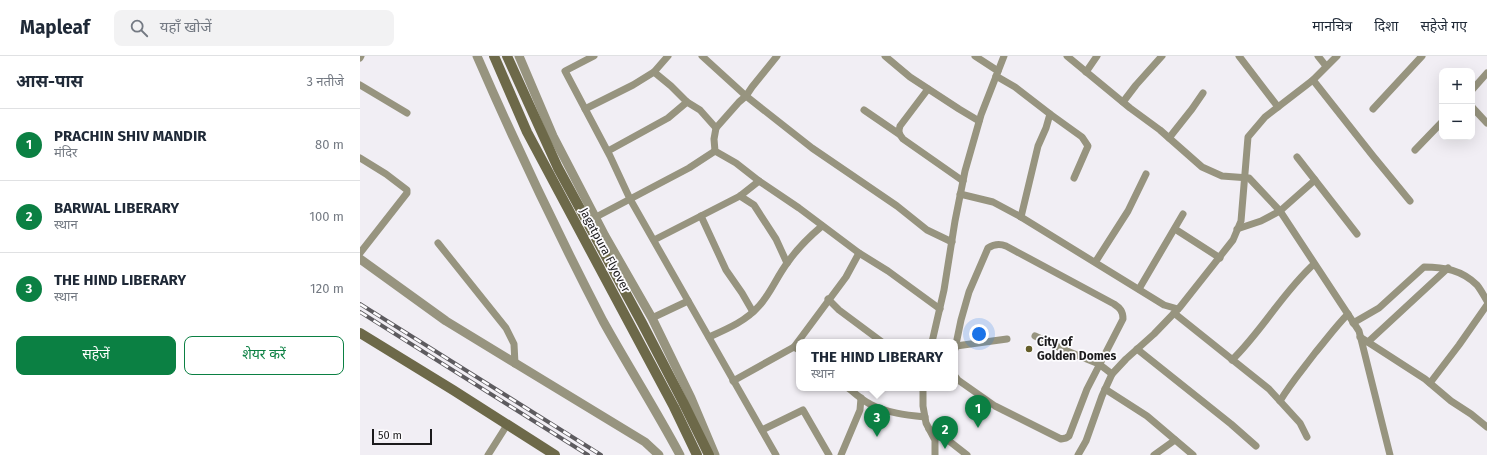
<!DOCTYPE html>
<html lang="hi">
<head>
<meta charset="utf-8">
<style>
	:root { --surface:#fff; --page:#f2f2f3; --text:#1f2937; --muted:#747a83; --line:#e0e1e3; --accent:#0b8043 }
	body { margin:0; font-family:"Fira Sans","Noto Sans Devanagari",sans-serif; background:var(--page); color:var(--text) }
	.controls { position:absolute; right:12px; top:12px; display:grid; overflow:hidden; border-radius:8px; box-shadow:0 4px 16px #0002 }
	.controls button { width:36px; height:36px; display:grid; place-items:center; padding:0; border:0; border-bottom:1px solid var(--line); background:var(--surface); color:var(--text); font:20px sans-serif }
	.scale { position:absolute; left:12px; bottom:10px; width:60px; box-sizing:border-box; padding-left:4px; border:2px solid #1b1a1c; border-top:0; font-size:11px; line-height:14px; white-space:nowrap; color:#1b1a1c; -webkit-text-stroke:3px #fdfcfe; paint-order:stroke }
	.you { position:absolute; left:619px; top:278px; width:14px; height:14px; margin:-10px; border:3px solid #fff; border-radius:50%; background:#1a73e8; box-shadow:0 0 0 6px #1a73e833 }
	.badge { display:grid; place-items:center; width:26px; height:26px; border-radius:50%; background:var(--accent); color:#fff; font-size:13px; font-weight:700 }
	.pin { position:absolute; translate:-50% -33px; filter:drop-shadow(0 1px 2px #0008) }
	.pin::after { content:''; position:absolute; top:21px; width:14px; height:12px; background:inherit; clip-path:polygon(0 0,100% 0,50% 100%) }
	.popup { position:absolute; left:436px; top:283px; width:162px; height:52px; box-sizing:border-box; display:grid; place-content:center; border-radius:8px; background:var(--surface); filter:drop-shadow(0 1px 3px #0005); font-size:13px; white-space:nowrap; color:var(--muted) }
	.popup b { font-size:15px; color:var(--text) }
	.popup::after { content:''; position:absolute; left:50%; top:100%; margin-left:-8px; border:8px solid transparent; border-top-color:var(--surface) }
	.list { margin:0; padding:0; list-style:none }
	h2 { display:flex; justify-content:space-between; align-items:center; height:52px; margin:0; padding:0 16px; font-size:17px }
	h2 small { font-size:13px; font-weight:400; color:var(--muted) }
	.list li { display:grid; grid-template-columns:26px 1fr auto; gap:12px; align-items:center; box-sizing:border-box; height:72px; padding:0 16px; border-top:1px solid var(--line) }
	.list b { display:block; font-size:15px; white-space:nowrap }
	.list p { margin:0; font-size:13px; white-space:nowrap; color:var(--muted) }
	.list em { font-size:13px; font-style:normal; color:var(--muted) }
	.actions { display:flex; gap:8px; padding:12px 16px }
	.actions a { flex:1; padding:9px 0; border:1px solid var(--accent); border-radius:8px; text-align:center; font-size:14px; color:var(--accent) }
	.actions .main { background:var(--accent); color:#fff }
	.icon { flex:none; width:22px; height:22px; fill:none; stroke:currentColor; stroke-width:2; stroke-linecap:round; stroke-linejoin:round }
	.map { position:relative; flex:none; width:1127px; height:399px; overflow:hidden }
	header { display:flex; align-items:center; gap:24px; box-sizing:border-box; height:56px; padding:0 20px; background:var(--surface); border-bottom:1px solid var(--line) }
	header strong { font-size:19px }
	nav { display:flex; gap:22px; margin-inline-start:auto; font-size:14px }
	.search { width:280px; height:36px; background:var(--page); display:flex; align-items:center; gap:10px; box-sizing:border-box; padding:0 14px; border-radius:8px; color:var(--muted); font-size:15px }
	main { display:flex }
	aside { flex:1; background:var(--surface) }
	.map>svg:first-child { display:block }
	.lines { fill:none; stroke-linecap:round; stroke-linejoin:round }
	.minor { stroke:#97947f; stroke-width:7 }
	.tertiary { stroke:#97947f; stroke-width:9 }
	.secondary { stroke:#6d6949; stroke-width:10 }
	.rail-casing { stroke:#5d5b5f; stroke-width:4 }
	.rail { stroke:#fdfcfe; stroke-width:2.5; stroke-dasharray:8; stroke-linecap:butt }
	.poi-dot { fill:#645d29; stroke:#fdfcfe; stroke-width:1.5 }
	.labels { text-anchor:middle; stroke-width:3.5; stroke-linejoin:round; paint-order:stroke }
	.street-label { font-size:12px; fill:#1b1a1c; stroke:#fdfcfe }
	.poi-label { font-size:12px; font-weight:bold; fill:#1b1a1c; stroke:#fdfcfe; text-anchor:start }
</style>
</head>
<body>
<header>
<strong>Mapleaf</strong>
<div class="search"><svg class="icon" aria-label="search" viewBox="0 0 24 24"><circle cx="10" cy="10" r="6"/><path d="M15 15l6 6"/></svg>यहाँ खोजें</div>
<nav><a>मानचित्र</a><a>दिशा</a><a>सहेजे गए</a></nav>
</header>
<main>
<aside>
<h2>आस-पास<small>3 नतीजे</small></h2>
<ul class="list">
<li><span class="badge">1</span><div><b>PRACHIN SHIV MANDIR</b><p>मंदिर</p></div><em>80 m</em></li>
<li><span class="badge">2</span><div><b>BARWAL LIBERARY</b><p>स्थान</p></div><em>100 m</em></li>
<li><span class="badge">3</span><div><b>THE HIND LIBERARY</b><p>स्थान</p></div><em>120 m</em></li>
</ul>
<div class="actions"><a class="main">सहेजें</a><a>शेयर करें</a></div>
</aside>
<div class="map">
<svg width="1127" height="399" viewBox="0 0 1127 399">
	<rect width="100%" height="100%" fill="#f1eef4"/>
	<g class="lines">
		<!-- minor -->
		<g class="minor">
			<polyline points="234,0 205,15 250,100 270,143 416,399"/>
			<polyline points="308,0 294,16 311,30 327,46 340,54 356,72 354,83 355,95 376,107 399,125 439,152 499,197 528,215 580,253"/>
			<polyline points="342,0 386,40 452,92 537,150 567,174 592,186"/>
			<polyline points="525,0 550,21 599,53 619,65"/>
			<polyline points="615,0 638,15"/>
			<polyline points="707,0 770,52 800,74 842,111 862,120 889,122 920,155 999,275 1030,399"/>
			<polyline points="879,0 918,51"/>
			<polyline points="958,0 966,10"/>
			<polyline points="0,2 1,0"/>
			<polyline points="726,16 737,0"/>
			<polyline points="636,20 655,31 690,58 686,72 678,90 661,161"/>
			<polyline points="953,24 1013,100 1050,145"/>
			<polyline points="0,29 47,57"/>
			<path d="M568 33 540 70C538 76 539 78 543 83L603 125"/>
			<polyline points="1112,34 1127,17"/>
			<polyline points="763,46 776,29 802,0"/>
			<polyline points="1112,51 1127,67"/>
			<polyline points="225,53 273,29 294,16"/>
			<polyline points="1013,53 1062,0"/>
			<polyline points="504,54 539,78"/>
			<polyline points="690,58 722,81 728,90 714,122"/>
			<polyline points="356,72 379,46 386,40 392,31 417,0"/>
			<polyline points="809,82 832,53 843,37"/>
			<polyline points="1055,94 1082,66"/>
			<polyline points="248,95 308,62 327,46"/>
			<polyline points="937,101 997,178"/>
			<polyline points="0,102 26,118 47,134 47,137 0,197"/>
			<polyline points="600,138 633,146 661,161 804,249 818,253"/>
			<polyline points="380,140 394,149 416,183 427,207"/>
			<polyline points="341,160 366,214 382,237 393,256"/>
			<polyline points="236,161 329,112 355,95"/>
			<polyline points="815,173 860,202"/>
			<polyline points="877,173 901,165 920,155 955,124"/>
			<polyline points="294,184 380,140 399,125"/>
			<polyline points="78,187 146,272 154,288 155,308"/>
			<polyline points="736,205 768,155 786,118"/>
			<polyline points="779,233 823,158"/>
			<polyline points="468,243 479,254 522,286"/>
			<polyline points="814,257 909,333 940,367 947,381"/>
			<polyline points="292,262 328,245"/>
			<path d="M993 267 1019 252 1064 211C1084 211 1102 214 1117 229 1121 234 1124 240 1127 245"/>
			<polyline points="675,280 707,295 739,308 752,318"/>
			<path d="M349 281C367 273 386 265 399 250 411 237 417 220 428 206 437 193 449 181 462 170"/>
			<polyline points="1000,281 1065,323 1091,345 1111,358 1127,371"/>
			<polyline points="572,286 584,234 595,165 605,115 621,59 644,0"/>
			<polyline points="1008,286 1088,212"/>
			<polyline points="596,290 647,283"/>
			<polyline points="434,291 486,221 499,197"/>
			<path d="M595 293 601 264 609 236 628 192C634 188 639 187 646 190L754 248C760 252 763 255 763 263L727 333 709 380 706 382 701 383 635 350 598 324 595 320"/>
			<polyline points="777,293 871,368 896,390"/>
			<path d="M872 304C902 275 923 236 954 208"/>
			<polyline points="373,325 434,291 439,294"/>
			<polyline points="1070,327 1099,289 1127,249"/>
			<path d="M488 332C495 337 502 344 510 348 527 357 546 359 565 361"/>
			<polyline points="563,332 563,350 566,367 575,384 575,399"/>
			<polyline points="745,333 787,360 833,399"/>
			<path d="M920 345C930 328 943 313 955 297 966 284 976 270 988 258"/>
			<polyline points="569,373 584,381 607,399"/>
			<polyline points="402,374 443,354 469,399"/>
			<polyline points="128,399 147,369"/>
			<polyline points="481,399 500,354 501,342"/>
			<polyline points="718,399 726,385 742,340 752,318 766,303 794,278 820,251 873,184 881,165 888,81 905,61 953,24 977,0"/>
			<polyline points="794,399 815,384"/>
		</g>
		<!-- tertiary -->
		<g class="tertiary">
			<path d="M117 0C156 90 198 178 243 265 268 310 296 354 320 399"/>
			<polyline points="159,0 193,80 245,180 292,262 331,342 355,399"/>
			<polyline points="0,203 86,265 285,386 299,399"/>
		</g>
		<!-- secondary -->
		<g class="secondary">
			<polyline points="134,0 167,76 314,351 337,399"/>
			<polyline points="147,0 198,112 282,267 323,346 349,399"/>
			<polyline points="0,277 93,334 195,399"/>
		</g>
		<!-- rail casing -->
		<g class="rail-casing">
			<g id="rail">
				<polyline points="0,248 241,399"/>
				<polyline points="0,256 228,399"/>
			</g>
		</g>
		<!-- rail -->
		<use href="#rail" class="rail"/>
	</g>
	<!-- markers -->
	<circle class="poi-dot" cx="669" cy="293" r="4"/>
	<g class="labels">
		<!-- street labels -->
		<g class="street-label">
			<text transform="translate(245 194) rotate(62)" y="4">Jagatpura Flyover</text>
		</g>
		<!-- poi labels -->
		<g class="poi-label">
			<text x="677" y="290">City of<tspan x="677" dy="14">Golden Domes</tspan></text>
		</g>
	</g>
</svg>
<div class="controls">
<button>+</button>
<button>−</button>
</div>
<div class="scale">50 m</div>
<div class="you"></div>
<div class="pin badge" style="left:618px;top:372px">1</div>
<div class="pin badge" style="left:585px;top:393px">2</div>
<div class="pin badge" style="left:517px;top:381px">3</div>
<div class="popup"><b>THE HIND LIBERARY</b>स्थान</div>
</div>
</main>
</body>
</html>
